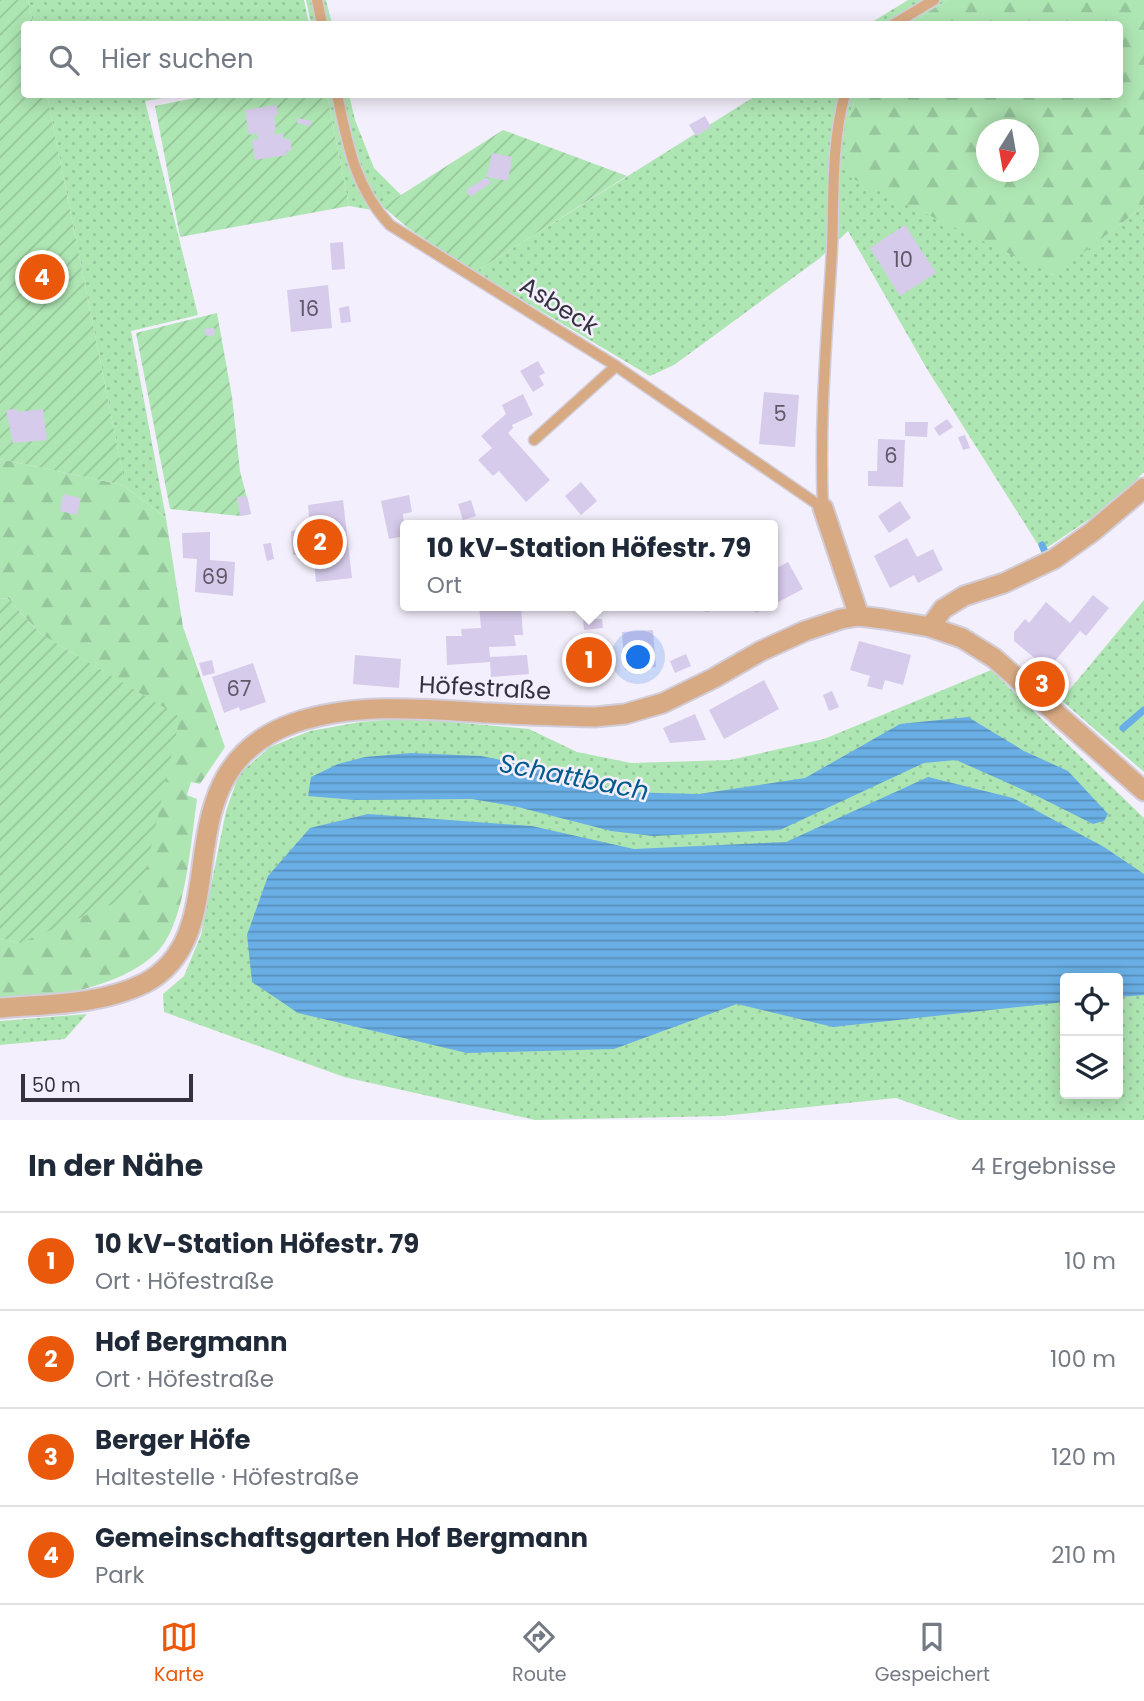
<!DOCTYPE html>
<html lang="de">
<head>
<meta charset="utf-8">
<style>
	:root { --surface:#fff; --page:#f2f2f3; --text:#1f2937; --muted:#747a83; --line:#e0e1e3; --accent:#ea580c }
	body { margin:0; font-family:Poppins,sans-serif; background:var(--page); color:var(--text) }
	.controls { position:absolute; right:21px; bottom:21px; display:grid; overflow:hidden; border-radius:7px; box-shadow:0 4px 18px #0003 }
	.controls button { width:63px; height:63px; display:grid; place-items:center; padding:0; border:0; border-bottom:2px solid var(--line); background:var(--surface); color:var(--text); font:35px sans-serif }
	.compass { position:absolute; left:976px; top:119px; width:63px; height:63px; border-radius:50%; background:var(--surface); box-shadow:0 4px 18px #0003; rotate:191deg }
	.scale { position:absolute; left:21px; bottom:18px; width:172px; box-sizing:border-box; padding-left:7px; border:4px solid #36313e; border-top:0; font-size:19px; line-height:24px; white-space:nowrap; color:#36313e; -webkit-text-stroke:5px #f4effc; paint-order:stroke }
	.you { position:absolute; left:639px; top:658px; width:24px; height:24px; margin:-18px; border:5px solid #fff; border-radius:50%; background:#1a73e8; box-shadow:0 0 0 10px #1a73e833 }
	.badge { display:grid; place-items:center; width:46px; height:46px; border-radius:50%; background:var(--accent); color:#fff; font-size:23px; font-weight:700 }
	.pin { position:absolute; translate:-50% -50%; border:4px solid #fff; box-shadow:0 2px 7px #0006 }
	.popup { position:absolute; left:400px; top:520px; width:378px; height:91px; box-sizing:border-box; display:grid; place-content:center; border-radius:7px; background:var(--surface); filter:drop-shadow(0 2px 5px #0005); font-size:23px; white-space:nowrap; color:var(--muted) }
	.popup b { font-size:26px; color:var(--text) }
	.popup::after { content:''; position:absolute; left:50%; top:100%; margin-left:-14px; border:14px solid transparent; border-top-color:var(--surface) }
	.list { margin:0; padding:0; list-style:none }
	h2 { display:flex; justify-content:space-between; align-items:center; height:91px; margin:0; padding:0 28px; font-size:30px }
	h2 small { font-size:23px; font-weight:400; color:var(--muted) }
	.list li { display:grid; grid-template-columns:46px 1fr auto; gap:21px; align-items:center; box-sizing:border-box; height:98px; padding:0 28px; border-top:2px solid var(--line) }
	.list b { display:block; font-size:26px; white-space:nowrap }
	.list p { margin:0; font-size:23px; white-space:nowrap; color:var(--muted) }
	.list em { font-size:23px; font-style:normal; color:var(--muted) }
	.icon { flex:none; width:38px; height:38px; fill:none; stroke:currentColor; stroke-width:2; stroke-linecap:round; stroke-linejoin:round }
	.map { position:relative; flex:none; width:1144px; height:1120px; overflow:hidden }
	.search { position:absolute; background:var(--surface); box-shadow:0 4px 18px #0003; left:21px; right:21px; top:21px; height:77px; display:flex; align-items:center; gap:18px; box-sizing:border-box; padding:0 24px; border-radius:7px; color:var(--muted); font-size:26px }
	.sheet { height:483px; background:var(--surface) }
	nav { display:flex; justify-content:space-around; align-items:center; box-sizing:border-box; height:98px; border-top:2px solid var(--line); background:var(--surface); font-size:19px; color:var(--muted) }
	nav a { display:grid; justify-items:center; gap:4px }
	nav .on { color:var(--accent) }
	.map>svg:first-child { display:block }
	.grass { fill:url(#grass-dots); fill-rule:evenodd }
	.forest { fill:url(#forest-firs); fill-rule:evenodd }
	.garden { fill:url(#garden-furrows) }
	.water { fill:url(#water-rules) }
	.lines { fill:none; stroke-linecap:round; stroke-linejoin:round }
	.stream { stroke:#69afe5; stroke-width:7 }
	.building { fill:#d7cbeb }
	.lane-casing { stroke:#d2cdda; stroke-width:13 }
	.street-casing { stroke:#d2cdda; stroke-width:23 }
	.lane { stroke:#d8aa83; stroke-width:10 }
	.street { stroke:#d8aa83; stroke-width:19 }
	.labels { text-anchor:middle; stroke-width:5; stroke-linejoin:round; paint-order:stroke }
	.number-label { font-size:21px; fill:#5e5869 }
	.street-label { font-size:24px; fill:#36313e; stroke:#f4effc }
	.water-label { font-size:26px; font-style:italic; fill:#015a8d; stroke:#f4effc }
</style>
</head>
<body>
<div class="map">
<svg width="1144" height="1120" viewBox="0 0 1144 1120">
	<defs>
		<pattern id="grass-dots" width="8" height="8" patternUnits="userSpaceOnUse" patternTransform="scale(1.75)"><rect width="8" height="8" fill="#aee6b3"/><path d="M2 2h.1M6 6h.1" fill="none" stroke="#96c69b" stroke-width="1.8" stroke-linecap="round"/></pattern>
		<pattern id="forest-firs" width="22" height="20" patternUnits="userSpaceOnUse" patternTransform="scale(1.75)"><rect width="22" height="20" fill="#aee6b3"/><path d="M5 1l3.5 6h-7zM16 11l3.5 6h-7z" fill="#96c69b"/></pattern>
		<pattern id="garden-furrows" width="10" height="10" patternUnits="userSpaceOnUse" patternTransform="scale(1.75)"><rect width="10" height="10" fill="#aee6b3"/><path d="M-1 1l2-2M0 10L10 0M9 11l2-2" fill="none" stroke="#96c69b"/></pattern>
		<pattern id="water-rules" width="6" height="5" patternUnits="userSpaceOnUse" patternTransform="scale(1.75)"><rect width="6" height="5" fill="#69afe5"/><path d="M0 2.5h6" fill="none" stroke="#578fbb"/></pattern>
	</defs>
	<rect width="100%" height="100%" fill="#f4effc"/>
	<!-- grass -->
	<g class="grass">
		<polygon points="28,0 304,0 309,24 33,24"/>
		<polygon points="306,0 326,0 332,24 311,24"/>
		<polygon points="908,0 948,0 908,24 869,24"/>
		<polygon points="47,95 181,95 145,101 198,315 131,331 166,518 123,485 123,475"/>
		<polygon points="327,95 349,95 355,120 374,168 401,195 372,210 349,206"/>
		<polygon points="757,95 857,95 849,115 1053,275 1144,206 1144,472 1112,504 1042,551 927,369 848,231 820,258 674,365 650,376 475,272"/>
		<polygon points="1144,600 1144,772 1061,700"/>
		<path d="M991 670 1144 818V1120H959L896 1098 722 1116 535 1120 344 1077 164 1012 163 994 184 976 201 935 226 811 239 774 270 747 310 731 360 722 408 718 529 729 577 752 631 763 730 760 824 739ZM1065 978H1118V1094H1065Z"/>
		<polygon points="87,1014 65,1039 0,1045 0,1021"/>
	</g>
	<!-- forest -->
	<g class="forest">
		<path d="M948 0H1144V206L1054 275 847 176 849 115 857 95 1120 94V24H908ZM986 130H1028V172H986Z"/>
		<path d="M0 459 123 485 166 518 183 627 225 747 200 784 191 782 187 795 197 799C191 840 186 918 160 949 140 971 108 983 80 990 55 997 26 996 0 999V938L20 943 179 717 41 634 8 599 0 598Z"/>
	</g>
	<!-- garden -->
	<g class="garden">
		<polygon points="0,0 28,0 33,24 24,24 24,94 47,95 123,475 123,485 0,459"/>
		<polygon points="210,95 327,95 349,206 180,237 155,106"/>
		<polygon points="503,130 627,176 475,272 408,228 381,205 401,195"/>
		<polygon points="217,313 232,397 240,471 251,514 240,516 170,509 136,333"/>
		<polygon points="0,598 8,599 41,634 180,717 141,892 20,943 0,938"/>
	</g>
	<!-- water -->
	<g class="water">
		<polygon points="968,717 1024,751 1068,771 1108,814 1104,821 1093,824 1037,796 956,760 924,763 780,830 653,836 611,831 518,807 472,799 355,800 308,796 311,777 338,764 365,757 411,753 481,756 563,772 619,792 699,794 805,778 900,724"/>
		<polygon points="928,777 1013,798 1104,847 1144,874 1144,995 1118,997 1118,978 1065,978 1065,1002 833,1027 737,1004 614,1049 467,1053 298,1013 252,982 247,935 268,876 310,828 368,814 532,826 634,849 786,842"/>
	</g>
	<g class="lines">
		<!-- stream -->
		<g class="stream">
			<polyline points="1042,545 1045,552"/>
			<polyline points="1123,728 1144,710"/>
		</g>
	</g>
	<!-- building -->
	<g class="building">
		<polygon points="277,105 278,115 274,116 276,130 274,130 275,135 283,133 284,139 290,139 292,150 286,152 287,155 255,160 252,140 258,139 257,133 249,135 245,110"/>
		<polygon points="705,116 711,127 696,136 689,125"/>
		<polygon points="297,118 312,121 310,126 297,123"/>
		<polygon points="492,153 512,157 508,181 487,177"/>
		<polygon points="487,177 491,183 470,197 466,190"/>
		<polygon points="905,225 936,273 900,296 870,248"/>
		<polygon points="343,242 345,269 332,270 330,243"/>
		<polygon points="328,285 332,328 291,332 287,290"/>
		<polygon points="349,306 351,322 341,323 339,308"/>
		<polygon points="214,328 215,335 206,336 204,329"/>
		<polygon points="538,361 545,373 539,376 544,385 533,392 520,371"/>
		<polygon points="764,392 799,395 795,447 759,444"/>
		<polygon points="523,394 533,415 512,425 513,428 508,433 550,480 526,502 499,471 493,476 478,460 492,448 481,436 506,414 502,405"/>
		<polygon points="17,409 18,412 43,409 47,440 13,443 6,410"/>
		<polygon points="947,419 953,427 939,436 934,428"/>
		<polygon points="905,422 928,422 927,437 905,436"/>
		<polygon points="965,435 970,448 963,450 958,437"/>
		<polygon points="878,439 905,440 903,487 868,486 868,471 877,471"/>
		<polygon points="581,482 597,501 581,515 565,496"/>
		<polygon points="63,494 81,498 77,515 60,511"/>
		<polygon points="409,495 412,512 403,514 405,536 389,539 381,501"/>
		<polygon points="247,496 251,514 240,516 237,497"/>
		<polygon points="343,500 352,578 316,582 313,553 293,555 291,531 310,529 308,505"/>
		<polygon points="471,500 476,516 463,520 458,504"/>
		<polygon points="900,501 911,518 889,533 878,516"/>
		<polygon points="210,532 210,560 235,562 233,596 195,592 197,559 183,558 182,533"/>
		<polygon points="907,538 917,557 933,549 943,570 918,583 914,575 890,588 874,556"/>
		<polygon points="271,543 274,559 267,561 263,544"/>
		<polygon points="788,562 803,589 773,605 773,570"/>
		<polygon points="1093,595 1109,608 1086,636 1080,631 1048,669 1014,641 1014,632 1025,619 1029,623 1046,602 1070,623"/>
		<polygon points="479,606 521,606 523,635 514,635 516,646 489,647 490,657 527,655 529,674 491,677 490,662 447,665 446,636 462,636 461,629 481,628"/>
		<polygon points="687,606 710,606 709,612 687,609"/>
		<polygon points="753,606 770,606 756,613"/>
		<polygon points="583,619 602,619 603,628 584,630"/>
		<polygon points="653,630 656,667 625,670 622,632"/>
		<polygon points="859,641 911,655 903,685 885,680 882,690 867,686 870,676 850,670"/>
		<polygon points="594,649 596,670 585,670 583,650"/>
		<polygon points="686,654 691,666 675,673 670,661"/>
		<polygon points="355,655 401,659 399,688 353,684"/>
		<polygon points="212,660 215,673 203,676 199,663"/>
		<polygon points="253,663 266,702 240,711 239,707 224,713 212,677"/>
		<polygon points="764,680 779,709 724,739 709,710"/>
		<polygon points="832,691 839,707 829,711 823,695"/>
		<polygon points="695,714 706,740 670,743 663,728"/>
	</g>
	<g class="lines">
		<!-- lane casing -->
		<g class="lane-casing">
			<g id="lane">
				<polyline points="317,0 322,24"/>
				<polyline points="894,24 934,0"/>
				<path d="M337 94C347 143 355 188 390 225L616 366 823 508"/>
				<polyline points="534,440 616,366"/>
				<path d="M823 508C819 422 827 335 832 250 834 199 831 144 845 94"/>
			</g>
		</g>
		<!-- street casing -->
		<g class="street-casing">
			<g id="street">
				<polyline points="823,508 859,616"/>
				<polyline points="930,627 943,609 964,596 1004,583 1054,559 1092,532 1144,488"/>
				<path d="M0 1008C48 1004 101 1005 145 983 243 931 155 772 294 723 355 702 425 709 489 713 524 715 559 716 595 717L625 714 663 703 714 678 761 651 805 631 841 619 859 616 883 619 930 627 962 638 994 658 1144 791"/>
			</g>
		</g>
		<!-- lane -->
		<use href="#lane" class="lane"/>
		<!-- street -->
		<use href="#street" class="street"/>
	</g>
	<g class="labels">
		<!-- number labels -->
		<g class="number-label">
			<text x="903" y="267">10</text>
			<text x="309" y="316">16</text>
			<text x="780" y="421">5</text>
			<text x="891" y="463">6</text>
			<text x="215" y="584">69</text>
			<text x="239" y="696">67</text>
		</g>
		<!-- street labels -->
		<g class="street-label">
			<text transform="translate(559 306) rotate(32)" y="8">Asbeck</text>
			<text transform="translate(485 688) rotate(3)" y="8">Höfestraße</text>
		</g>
		<!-- water labels -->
		<g class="water-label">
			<text transform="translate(574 777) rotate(11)" y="9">Schattbach</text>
		</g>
	</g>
</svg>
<div class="controls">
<button><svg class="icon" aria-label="locate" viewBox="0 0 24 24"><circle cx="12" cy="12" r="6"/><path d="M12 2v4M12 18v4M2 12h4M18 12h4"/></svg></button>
<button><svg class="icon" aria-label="layers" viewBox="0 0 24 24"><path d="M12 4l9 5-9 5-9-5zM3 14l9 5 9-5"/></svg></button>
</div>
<svg class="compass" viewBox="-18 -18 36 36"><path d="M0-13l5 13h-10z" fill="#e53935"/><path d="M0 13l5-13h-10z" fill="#747a83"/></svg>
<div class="scale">50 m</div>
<div class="you"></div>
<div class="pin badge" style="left:589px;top:660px">1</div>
<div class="popup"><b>10 kV-Station Höfestr. 79</b>Ort</div>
<div class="pin badge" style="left:320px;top:542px">2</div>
<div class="pin badge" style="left:1042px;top:684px">3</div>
<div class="pin badge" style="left:42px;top:277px">4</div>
<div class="search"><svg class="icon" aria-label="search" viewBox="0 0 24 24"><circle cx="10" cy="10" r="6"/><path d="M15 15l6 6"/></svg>Hier suchen</div>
</div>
<section class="sheet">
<h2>In der Nähe<small>4 Ergebnisse</small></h2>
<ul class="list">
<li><span class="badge">1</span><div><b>10 kV-Station Höfestr. 79</b><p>Ort · Höfestraße</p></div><em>10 m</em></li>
<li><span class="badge">2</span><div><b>Hof Bergmann</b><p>Ort · Höfestraße</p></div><em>100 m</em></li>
<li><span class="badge">3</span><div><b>Berger Höfe</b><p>Haltestelle · Höfestraße</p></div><em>120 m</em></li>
<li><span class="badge">4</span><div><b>Gemeinschaftsgarten Hof Bergmann</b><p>Park</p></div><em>210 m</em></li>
</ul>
</section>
<nav>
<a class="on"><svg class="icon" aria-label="map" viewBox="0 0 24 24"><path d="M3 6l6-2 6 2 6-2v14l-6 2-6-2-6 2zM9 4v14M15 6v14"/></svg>Karte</a>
<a><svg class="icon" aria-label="directions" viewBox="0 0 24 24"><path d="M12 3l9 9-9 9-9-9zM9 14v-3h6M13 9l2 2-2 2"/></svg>Route</a>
<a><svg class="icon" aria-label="saved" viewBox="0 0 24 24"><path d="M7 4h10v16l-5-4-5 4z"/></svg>Gespeichert</a>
</nav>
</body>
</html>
